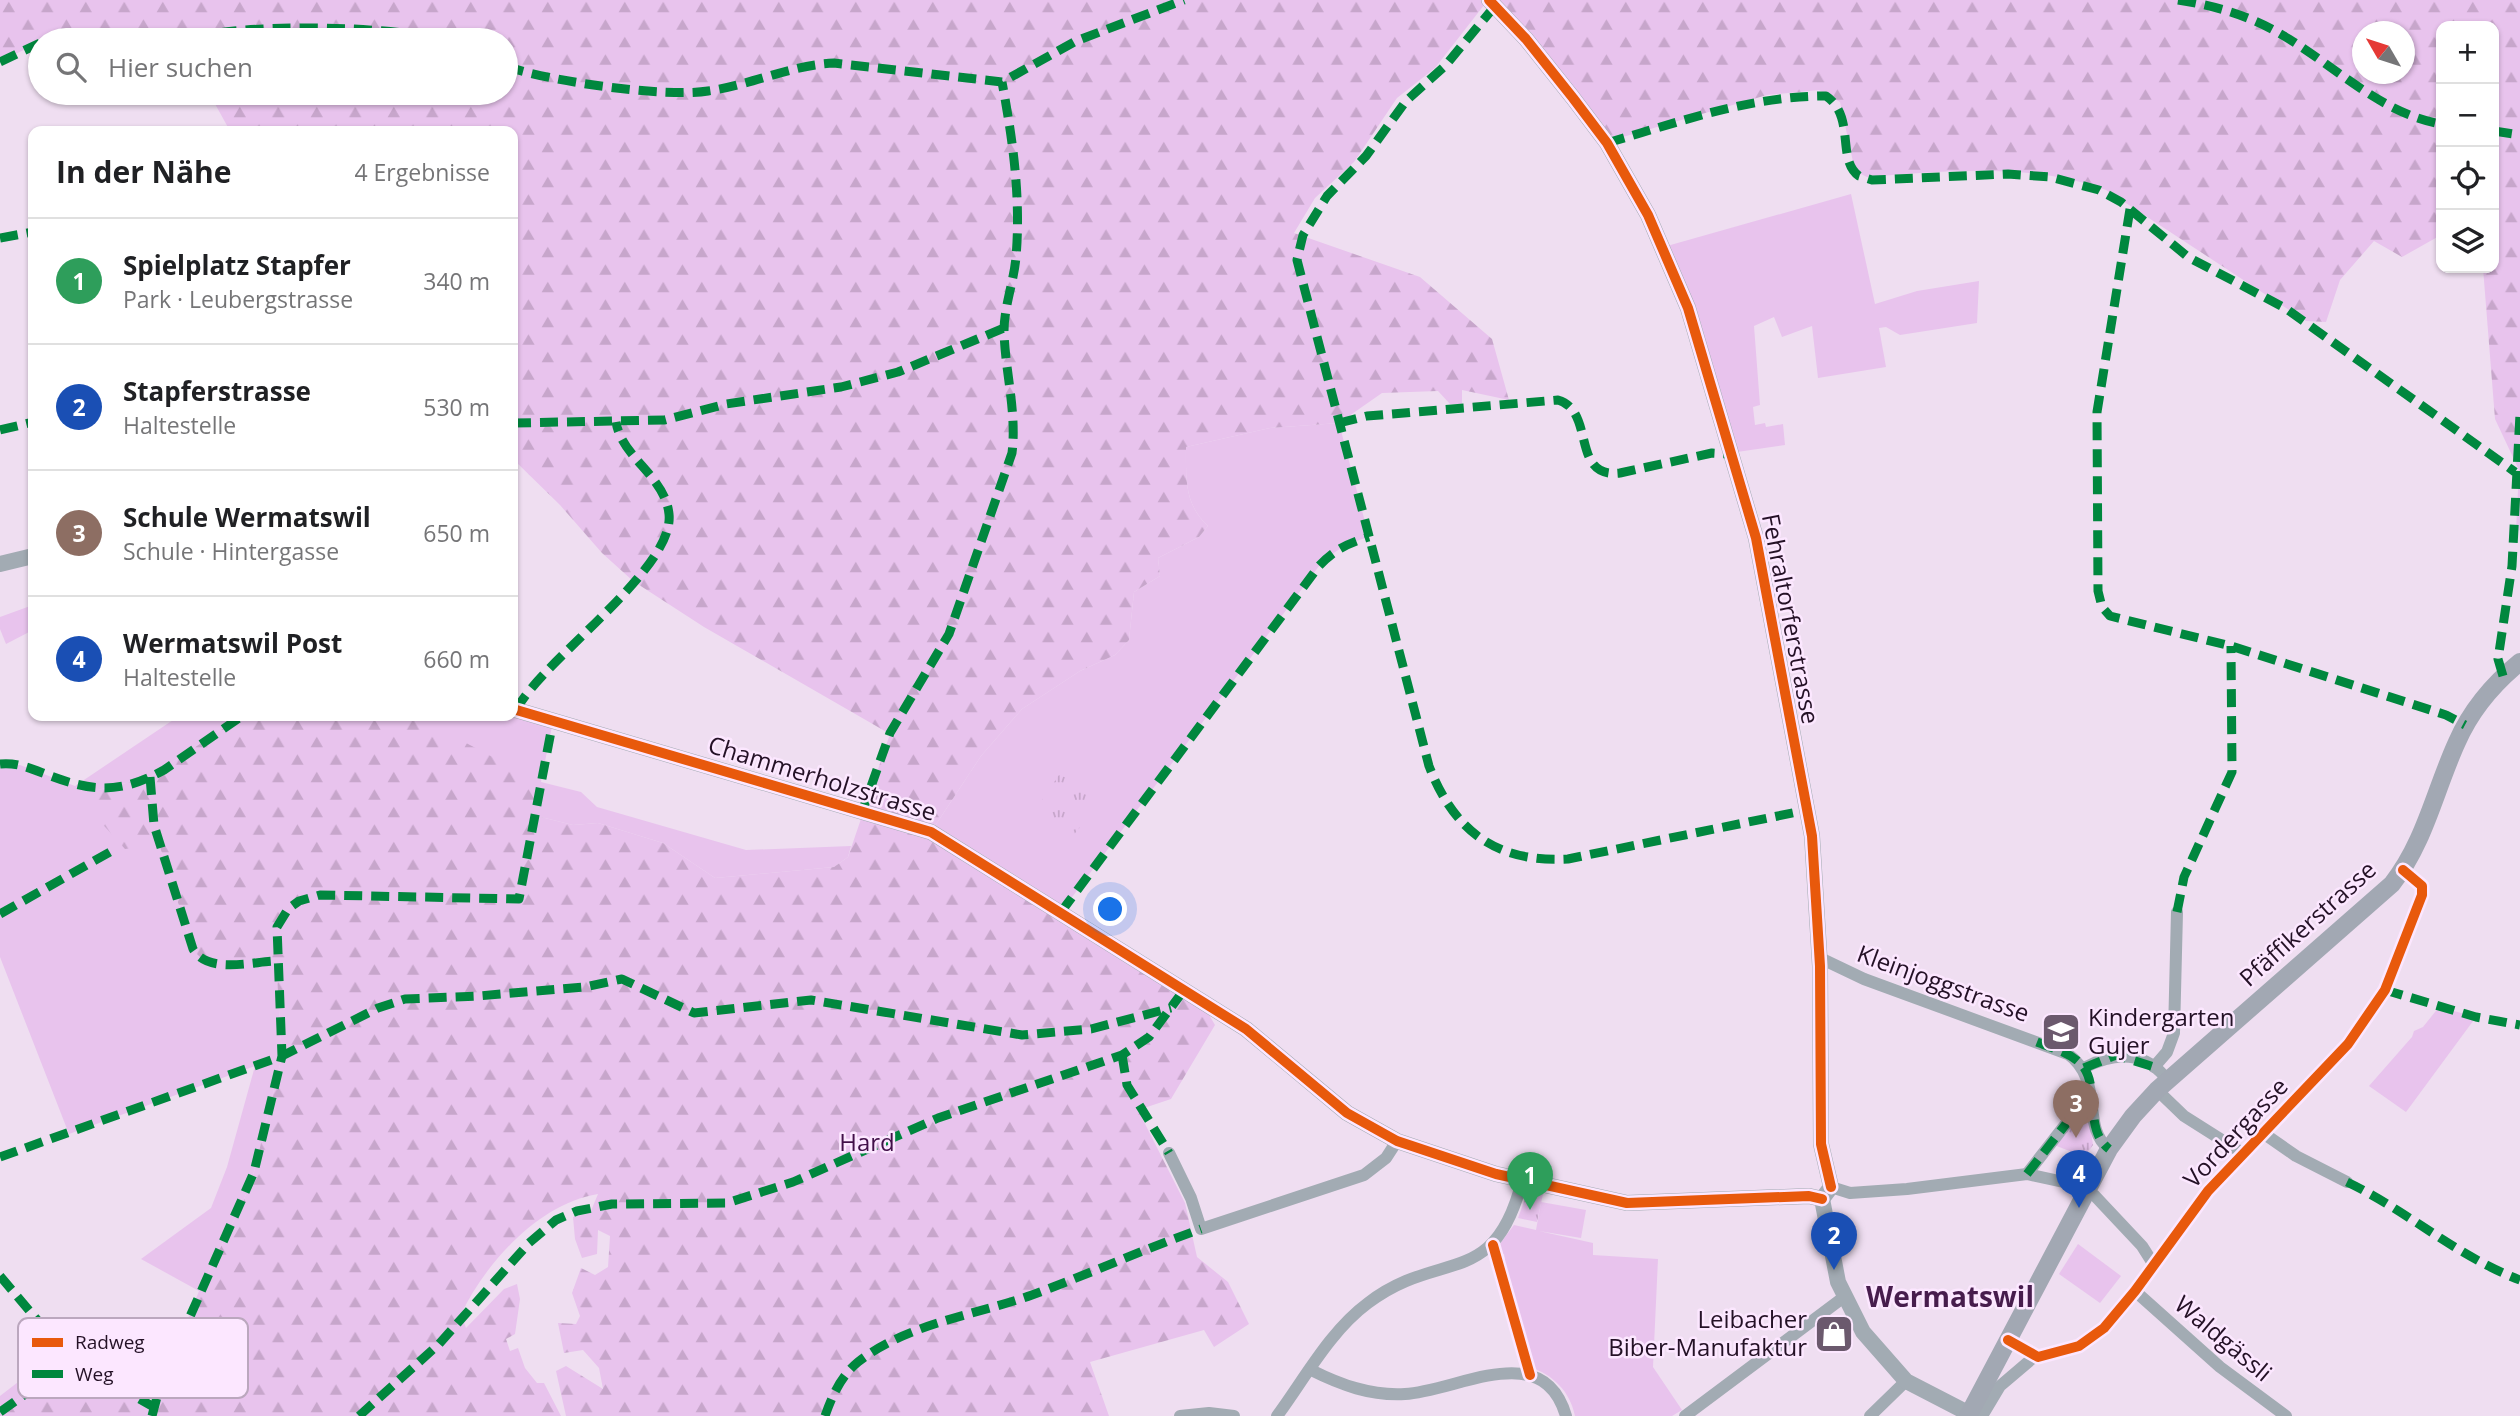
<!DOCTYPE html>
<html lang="de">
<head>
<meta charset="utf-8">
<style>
	:root { --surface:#fff; --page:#f2f2f2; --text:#202124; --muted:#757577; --line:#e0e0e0; --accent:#6b596d }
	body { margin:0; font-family:"Open Sans",sans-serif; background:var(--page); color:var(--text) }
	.controls { position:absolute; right:21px; top:21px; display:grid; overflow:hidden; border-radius:14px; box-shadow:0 2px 5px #0004 }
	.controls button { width:63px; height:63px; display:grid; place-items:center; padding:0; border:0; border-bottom:2px solid var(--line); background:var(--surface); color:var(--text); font:35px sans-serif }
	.compass { position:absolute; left:2352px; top:21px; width:63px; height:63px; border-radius:50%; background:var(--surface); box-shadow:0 2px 5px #0004; rotate:309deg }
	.you { position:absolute; left:1111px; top:910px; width:24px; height:24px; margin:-18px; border:5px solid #fff; border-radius:50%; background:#1a73e8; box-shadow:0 0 0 10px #1a73e833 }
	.badge { display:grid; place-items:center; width:46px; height:46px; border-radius:50%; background:var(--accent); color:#fff; font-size:23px; font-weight:700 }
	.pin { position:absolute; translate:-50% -58px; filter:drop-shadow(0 2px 4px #0008) }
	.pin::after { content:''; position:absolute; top:37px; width:24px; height:21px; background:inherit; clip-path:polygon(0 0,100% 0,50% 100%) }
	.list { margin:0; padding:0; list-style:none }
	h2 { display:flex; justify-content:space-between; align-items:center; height:91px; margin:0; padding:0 28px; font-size:30px }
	h2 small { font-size:23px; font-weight:400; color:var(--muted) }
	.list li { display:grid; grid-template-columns:46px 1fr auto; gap:21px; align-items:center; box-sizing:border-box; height:126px; padding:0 28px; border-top:2px solid var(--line) }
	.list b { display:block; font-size:26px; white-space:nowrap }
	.list p { margin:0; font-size:23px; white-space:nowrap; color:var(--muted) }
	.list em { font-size:23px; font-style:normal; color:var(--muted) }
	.icon { flex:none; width:38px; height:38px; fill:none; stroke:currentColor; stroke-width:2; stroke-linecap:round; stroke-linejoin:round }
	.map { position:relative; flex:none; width:2520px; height:1416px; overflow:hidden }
	.search { position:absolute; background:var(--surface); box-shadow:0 2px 5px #0004; left:28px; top:28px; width:490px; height:77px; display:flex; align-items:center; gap:18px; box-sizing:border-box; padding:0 24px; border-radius:38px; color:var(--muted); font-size:26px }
	.panel { position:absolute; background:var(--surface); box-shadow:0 2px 5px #0004; left:28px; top:126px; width:490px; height:595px; border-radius:14px }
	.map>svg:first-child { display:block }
	.grass { fill:#e8c3ed }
	.forest { fill:url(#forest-firs); fill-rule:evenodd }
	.park { fill:url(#park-tufts) }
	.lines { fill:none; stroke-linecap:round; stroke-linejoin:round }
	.minor { stroke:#a2abb3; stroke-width:12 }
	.tertiary { stroke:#a2abb3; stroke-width:16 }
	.secondary { stroke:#a2a8b3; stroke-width:18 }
	.quiet { stroke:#00873e; stroke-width:9; stroke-dasharray:18 9; stroke-linecap:butt }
	.cycleway-casing { stroke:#fce7ff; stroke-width:15 }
	.cycleway { stroke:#e8590c; stroke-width:10 }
	.labels { text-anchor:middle; stroke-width:5; stroke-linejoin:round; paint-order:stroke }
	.street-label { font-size:24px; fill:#241126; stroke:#fce7ff }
	.poi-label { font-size:24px; fill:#241126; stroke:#fce7ff; text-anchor:start }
	.park-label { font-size:24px; fill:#421049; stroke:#fce7ff }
	.quarter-label { font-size:28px; font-weight:bold; fill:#471c4d; stroke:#fce7ff }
	.key { fill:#fce7ff; stroke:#bba7be; stroke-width:2 }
	.key-label { font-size:19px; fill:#241126 }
</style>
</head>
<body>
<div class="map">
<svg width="2520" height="1416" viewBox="0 0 2520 1416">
	<defs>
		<pattern id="forest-firs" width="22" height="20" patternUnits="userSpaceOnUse" patternTransform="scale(1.75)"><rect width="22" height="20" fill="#e8c3ed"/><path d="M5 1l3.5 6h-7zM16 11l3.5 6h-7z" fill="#c7a6cb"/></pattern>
		<pattern id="park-tufts" width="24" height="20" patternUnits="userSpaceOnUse" patternTransform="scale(1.75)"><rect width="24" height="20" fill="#e8c3ed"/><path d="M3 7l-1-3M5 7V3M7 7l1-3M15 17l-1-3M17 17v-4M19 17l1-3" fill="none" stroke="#c7a6cb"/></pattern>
	</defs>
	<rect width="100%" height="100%" fill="#efdef1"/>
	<!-- grass -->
	<g class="grass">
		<polygon points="1851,194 1875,304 1917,291 1979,281 1977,323 1900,335 1886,327 1879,328 1886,367 1818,378 1812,326 1782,337 1774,317 1754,326 1760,405 1753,407 1755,425 1765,423 1766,427 1783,424 1785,445 1737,452 1667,246"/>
		<path d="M1339 423 1369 537C1348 543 1334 550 1319 566L1061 912 931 832 981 756 1022 709 1080 671 1115 655 1129 640 1134 592 1160 576 1158 558 1199 537 1208 526C1184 504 1186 478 1186 447L1270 428Z"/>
		<polygon points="33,605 33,630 6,644 0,629 0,617"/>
		<polygon points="179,716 242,716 150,777 98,790 159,844 193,949 211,964 276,961 282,1056 254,1172 243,1202 199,1291 141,1259 211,1208 227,1167 255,1066 69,1134 0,957 0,764 20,765 75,786"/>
		<polygon points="415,716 513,716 553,721 541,782 581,792 597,807 746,850 851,846 848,857 834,867 715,878 663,843 598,823 573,825 533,815"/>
		<polygon points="2439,1007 2476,1017 2406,1112 2369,1086 2412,1037 2414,1031 2423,1027"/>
		<path d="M1541 1202 1586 1210 1581 1238 1539 1231 1593 1243V1255L1658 1259 1653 1367 1682 1410 1672 1416H1575C1570 1391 1553 1375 1530 1367L1500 1261 1505 1259 1504 1254 1498 1255 1496 1249 1514 1225 1536 1230Z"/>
		<polygon points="2078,1244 2121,1276 2100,1303 2059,1274"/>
		<polygon points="61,1349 72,1361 0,1412 0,1396"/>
	</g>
	<!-- forest -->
	<g class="forest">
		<path d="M0 0H1488L1435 68 1397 98 1354 162 1315 198 1294 233 1420 277 1492 339 1509 400 1462 390V404H1450L1438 391 1382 393 1339 423 1270 428 1186 447C1186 478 1184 504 1208 526L1199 537 1158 558 1160 576 1134 592 1129 640 1115 655 1080 671 1022 709 981 756 931 832 1201 1001 1215 1025 1171 1099 1138 1110 1185 1203 1197 1257 1228 1282 1249 1324 1214 1347 1204 1330 1090 1362 1109 1416H566L556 1371 566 1366 603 1389 599 1368 583 1350 564 1353 558 1323 576 1324 580 1316 572 1293 581 1268 595 1275 608 1267 610 1236 598 1230 597 1254 582 1258 575 1239 573 1217 590 1213 598 1194C540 1203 486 1262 461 1314L466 1328 504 1289 517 1284 520 1299 515 1334 506 1339 510 1351 518 1348 525 1368 537 1383H544L561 1416H0V1412L72 1361 153 1406 199 1291 243 1202 254 1172 282 1056 276 961C250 962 208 974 193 949L159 844 125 849 88 808 98 790 150 777 242 716H415L540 782 533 815 573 825 598 823 663 843 715 878 834 867 848 857 890 734 704 627 633 581 602 553 560 505 513 459V131H230L209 93H506V40H110C65 31 38 42 0 62Z"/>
		<path d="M1496 0H2520V530L2516 531 2519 470 2495 419 2483 268H2494V26H2441V235L2402 257 2374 241 2340 280 2326 322 2306 321 2106 190C2028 162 1947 171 1867 177L1855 171 1840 102 1819 90 1767 95 1616 139 1608 138ZM2362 32H2404V74H2362Z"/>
	</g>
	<!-- park -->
	<g class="park">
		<polygon points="1065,766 1102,801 1071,838 1034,812"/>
		<polygon points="2082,1111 2090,1124 2093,1145 2087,1153 2080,1155 2054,1145"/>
		<polygon points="1531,1192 1543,1194 1537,1222 1518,1218 1526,1196"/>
	</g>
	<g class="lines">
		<!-- minor -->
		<g class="minor">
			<path d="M1820 958 1864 979 2068 1054C2105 1081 2080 1126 2109 1149"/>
			<polyline points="2154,1067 2167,1052 2174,1033 2177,912"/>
			<path d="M2084 1068C2114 1052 2146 1050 2168 1081"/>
			<polyline points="2157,1090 2184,1116 2244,1154"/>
			<polyline points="2263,1133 2296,1156 2347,1182"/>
			<polyline points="1169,1153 1191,1198 1201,1229 1364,1175 1386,1158 1397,1141"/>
			<polyline points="2027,1174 2090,1093"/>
			<polyline points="1831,1187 1850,1193 1907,1189 2027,1174 2082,1186 2095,1196 2142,1246 2154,1265"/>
			<polyline points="2135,1291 2220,1367 2286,1416"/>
			<polyline points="2008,1340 2038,1357 2079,1346 2104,1328 2135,1291 2208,1191 2348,1044 2385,990 2422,895 2422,886 2403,870"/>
			<path d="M1311 1370C1341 1385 1371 1396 1405 1394 1458 1391 1543 1337 1566 1416"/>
			<polyline points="1180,1416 1209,1413 1234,1416"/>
			<path d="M1277 1416C1305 1378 1330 1331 1368 1303 1440 1248 1494 1291 1522 1181"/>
			<polyline points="1685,1416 1844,1297"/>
			<polyline points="1870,1416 1906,1381"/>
			<polyline points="1982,1416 2000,1386 2034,1357"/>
		</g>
		<!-- tertiary -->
		<g class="tertiary">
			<polyline points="1489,0 1526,39 1573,98 1607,143 1648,215 1688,308 1756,538 1812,836 1820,966 1821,1144 1831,1187 1822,1199"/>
			<polyline points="0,564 33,556"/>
			<polyline points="513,709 931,832 1246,1029 1347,1113 1397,1141 1496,1174 1627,1203 1809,1196 1822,1199"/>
			<polyline points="1822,1199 1838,1282 1863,1332 1906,1381 1970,1414"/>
		</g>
		<!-- secondary -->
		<path class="secondary" d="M1968 1416 2109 1149 2133 1116 2157 1090 2392 884C2425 842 2435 790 2457 742 2471 710 2493 684 2520 662"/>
		<!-- quiet -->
		<g class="quiet">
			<path d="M2178 0C2218 6 2254 17 2289 39 2338 69 2383 114 2441 124"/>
			<path d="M1495 6 1445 66 1406 101 1366 156 1327 196 1303 235 1297 260 1429 766C1454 831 1496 863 1568 859L1807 810"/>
			<polyline points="51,40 82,37 110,40"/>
			<path d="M193 40C227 22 401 26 439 40"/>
			<polyline points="0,62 40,43"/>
			<path d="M506 66C546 81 666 98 708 91 751 85 791 65 834 63L1002 82 1076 41 1184 0"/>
			<polyline points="2494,131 2520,135"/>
			<path d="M1607 143C1679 122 1750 96 1826 96 1856 116 1836 160 1859 176L1872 180 2008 174 2050 177 2099 190 2121 202 2188 257 2285 308 2515 472"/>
			<polyline points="2130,209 2097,412 2098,591 2102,607 2110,616 2231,646 2446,715 2465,725"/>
			<polyline points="0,238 33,232"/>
			<polyline points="513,423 665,420 726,404 841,387 898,372 1004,328"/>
			<path d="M1339 423 1367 416 1558 400C1596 411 1570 479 1620 473L1712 453 1729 454"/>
			<polyline points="0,430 33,422"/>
			<polyline points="2503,676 2498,659 2512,566 2520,414"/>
			<path d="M516 710C543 659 675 569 669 514 665 476 622 458 616 422"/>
			<path d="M0 764C17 762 32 769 48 775 93 792 120 794 164 770L242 716"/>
			<path d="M150 777 154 825 193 949C208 974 250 962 276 961"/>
			<path d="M862 812 890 733 949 634 1012 453C1017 412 1005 371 1004 331 1004 307 1014 281 1016 257 1021 198 1013 141 1002 82"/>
			<path d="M1061 912 1319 566C1334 550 1348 543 1369 537"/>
			<polyline points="2177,912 2184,877 2232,772 2231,646"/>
			<polyline points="0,914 117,848"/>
			<polyline points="2385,990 2476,1017 2520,1025"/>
			<path d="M2037 1042C2052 1048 2069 1052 2081 1064 2101 1085 2083 1129 2109 1149"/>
			<polyline points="1122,1055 1127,1085 1169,1153"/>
			<polyline points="2084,1068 2116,1055 2154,1067"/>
			<polyline points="0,1157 282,1056 378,1008 405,999 478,996 585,987 622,979 694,1013 811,1000 1022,1035 1091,1029 1171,1008"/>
			<polyline points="2027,1174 2090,1093"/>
			<path d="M2347 1182C2408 1211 2456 1256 2520 1280"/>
			<polyline points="0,1276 72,1361 152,1406"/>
			<polyline points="0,1412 72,1361"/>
			<polyline points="152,1416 161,1382 254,1172 282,1056 277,927 288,909 299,901 320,895 519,899 553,721"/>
			<polyline points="359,1416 439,1344 529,1243 556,1220 577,1211 612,1204 727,1203 793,1182 938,1118 1122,1055 1149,1037 1184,990"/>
			<path d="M825 1416C832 1396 841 1376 858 1362 906 1324 975 1315 1032 1295 1089 1274 1144 1249 1201 1229"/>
		</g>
		<!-- cycleway casing -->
		<g class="cycleway-casing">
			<g id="cycleway">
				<polyline points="1489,0 1526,39 1573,98 1607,143 1648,215 1688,308 1756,538 1812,836 1820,966 1821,1144 1831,1187"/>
				<polyline points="513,709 931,832 1246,1029 1347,1113 1397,1141 1496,1174 1627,1203 1809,1196 1822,1199"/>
				<polyline points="1493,1245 1530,1375"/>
				<polyline points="2008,1340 2038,1357 2079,1346 2104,1328 2135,1291 2208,1191 2348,1044 2385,990 2422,895 2422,886 2403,870"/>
			</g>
		</g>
		<!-- cycleway -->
		<use href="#cycleway" class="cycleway"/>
	</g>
	<!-- icons -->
	<defs>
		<g id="school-square" transform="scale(2.0125)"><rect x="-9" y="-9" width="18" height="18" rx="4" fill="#6b596d" stroke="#fce7ff"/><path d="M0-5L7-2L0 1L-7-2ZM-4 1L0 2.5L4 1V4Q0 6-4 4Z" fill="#fff"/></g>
		<g id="shop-square" transform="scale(2.0125)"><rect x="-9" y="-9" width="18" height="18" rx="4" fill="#6b596d" stroke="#fce7ff"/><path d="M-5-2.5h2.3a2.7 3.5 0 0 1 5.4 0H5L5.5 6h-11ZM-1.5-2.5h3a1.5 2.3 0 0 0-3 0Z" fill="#fff"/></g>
	</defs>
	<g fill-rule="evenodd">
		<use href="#school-square" x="2061" y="1032"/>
		<use href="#shop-square" x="1834" y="1334"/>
	</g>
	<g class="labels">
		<!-- street labels -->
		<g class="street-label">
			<text transform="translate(1790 619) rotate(79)" y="8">Fehraltorferstrasse</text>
			<text transform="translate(822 779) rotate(17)" y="8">Chammerholzstrasse</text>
			<text transform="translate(2308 924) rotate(-42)" y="8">Pfäffikerstrasse</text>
			<text transform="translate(1943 984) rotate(20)" y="8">Kleinjoggstrasse</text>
			<text transform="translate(2236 1133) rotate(-47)" y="8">Vordergasse</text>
			<text transform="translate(2223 1339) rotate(40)" y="8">Waldgässli</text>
		</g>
		<!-- poi labels -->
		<g class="poi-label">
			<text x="2088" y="1026">Kindergarten<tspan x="2088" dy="28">Gujer</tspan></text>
			<text x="1807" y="1328" text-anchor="end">Leibacher<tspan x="1807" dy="28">Biber-Manufaktur</tspan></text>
		</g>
		<!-- park labels -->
		<g class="park-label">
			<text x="867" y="1151">Hard</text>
		</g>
		<!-- quarter labels -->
		<g class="quarter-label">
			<text x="1950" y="1307">Wermatswil</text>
		</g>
	</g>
	<!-- legend -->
	<rect x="18" y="1318" width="230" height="80" rx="10" class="key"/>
	<rect x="32" y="1338" width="31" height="9" fill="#e8590c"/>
	<rect x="32" y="1370" width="31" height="8" fill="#00873e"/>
	<g class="key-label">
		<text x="75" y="1349">Radweg</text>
		<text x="75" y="1381">Weg</text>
	</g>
</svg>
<div class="controls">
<button>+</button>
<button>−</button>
<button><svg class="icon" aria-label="locate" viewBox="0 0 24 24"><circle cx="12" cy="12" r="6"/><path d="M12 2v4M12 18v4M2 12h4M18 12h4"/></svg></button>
<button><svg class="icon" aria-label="layers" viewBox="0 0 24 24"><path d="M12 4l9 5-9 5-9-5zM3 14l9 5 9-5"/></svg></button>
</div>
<svg class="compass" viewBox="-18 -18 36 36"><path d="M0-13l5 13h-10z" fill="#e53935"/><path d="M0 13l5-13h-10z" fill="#757577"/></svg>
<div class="you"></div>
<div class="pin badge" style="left:1530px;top:1210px;background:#2e9e5b">1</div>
<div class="pin badge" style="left:1834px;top:1270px;background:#1a4fb4">2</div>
<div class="pin badge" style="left:2076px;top:1138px;background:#8d6e63">3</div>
<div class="pin badge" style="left:2079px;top:1208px;background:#1a4fb4">4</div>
<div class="search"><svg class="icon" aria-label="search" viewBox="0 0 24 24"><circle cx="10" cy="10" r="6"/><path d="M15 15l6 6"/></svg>Hier suchen</div>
<section class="panel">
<h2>In der Nähe<small>4 Ergebnisse</small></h2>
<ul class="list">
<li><span class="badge" style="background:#2e9e5b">1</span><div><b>Spielplatz Stapfer</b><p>Park · Leubergstrasse</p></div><em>340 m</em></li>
<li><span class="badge" style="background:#1a4fb4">2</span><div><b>Stapferstrasse</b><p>Haltestelle</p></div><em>530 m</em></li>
<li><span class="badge" style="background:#8d6e63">3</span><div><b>Schule Wermatswil</b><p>Schule · Hintergasse</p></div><em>650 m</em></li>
<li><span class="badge" style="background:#1a4fb4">4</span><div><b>Wermatswil Post</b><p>Haltestelle</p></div><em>660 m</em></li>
</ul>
</section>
</div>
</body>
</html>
